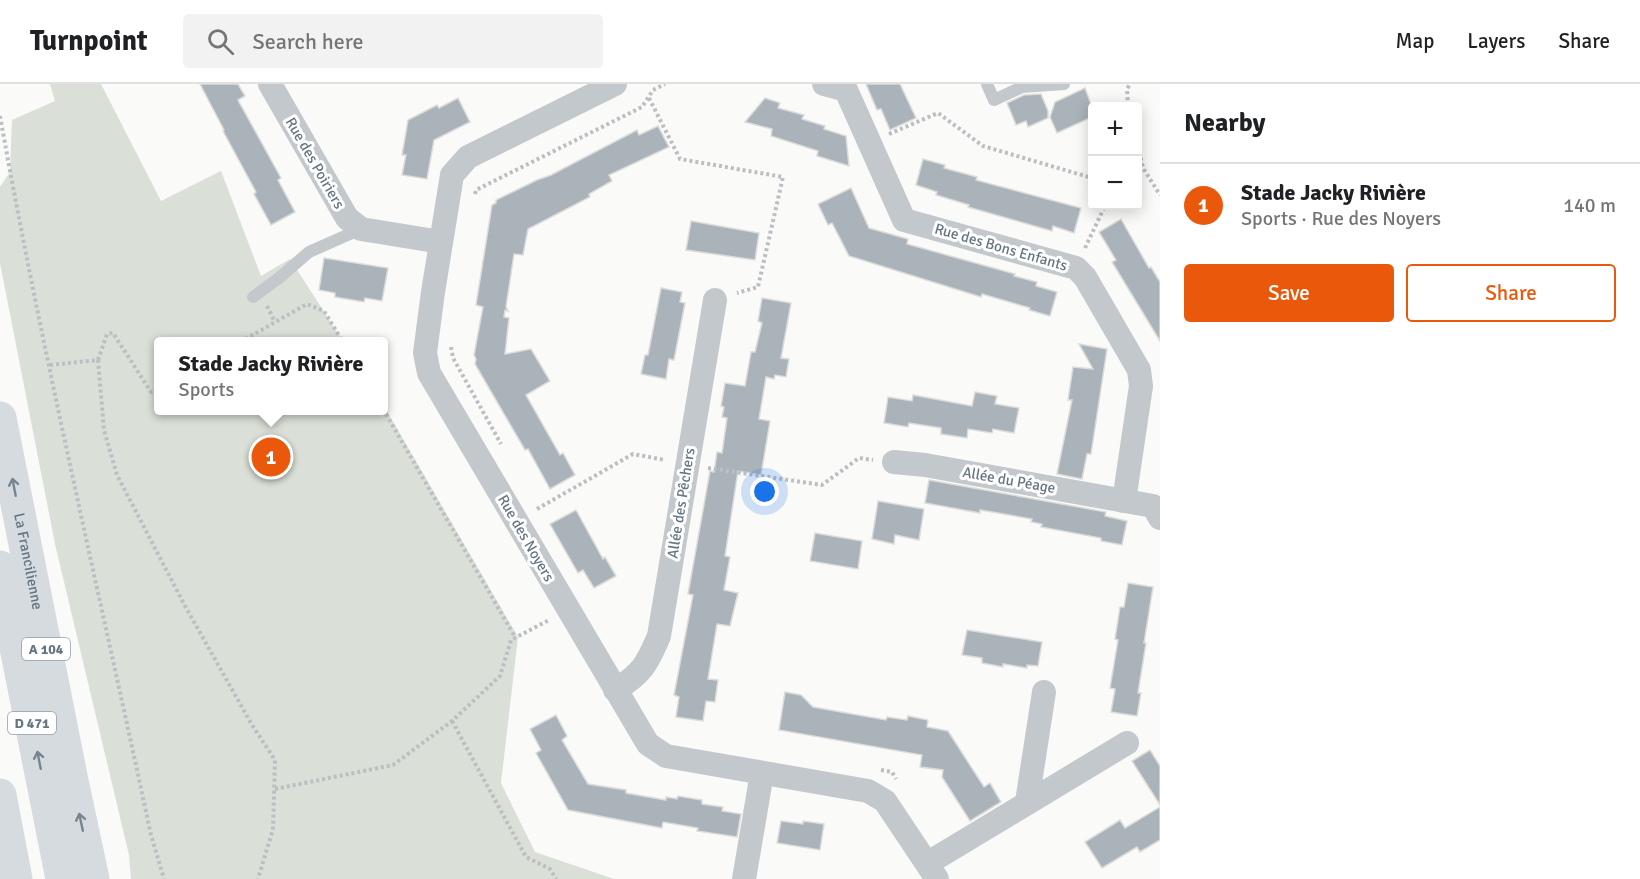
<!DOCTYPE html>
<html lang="en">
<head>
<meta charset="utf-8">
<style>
	:root { --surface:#fff; --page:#f2f2f2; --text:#202124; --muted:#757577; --line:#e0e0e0; --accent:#ea580c }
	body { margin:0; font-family:Signika,sans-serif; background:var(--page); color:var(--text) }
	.controls { position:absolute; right:18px; top:18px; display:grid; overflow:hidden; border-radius:6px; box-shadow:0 3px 15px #0003 }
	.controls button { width:54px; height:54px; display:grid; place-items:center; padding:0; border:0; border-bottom:2px solid var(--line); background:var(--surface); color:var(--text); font:30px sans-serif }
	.you { position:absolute; left:765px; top:408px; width:21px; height:21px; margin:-15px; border:4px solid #fff; border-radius:50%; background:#1a73e8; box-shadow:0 0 0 9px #1a73e833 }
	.badge { display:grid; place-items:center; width:39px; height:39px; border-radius:50%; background:var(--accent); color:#fff; font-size:20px; font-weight:700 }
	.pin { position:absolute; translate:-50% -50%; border:3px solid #fff; box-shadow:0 2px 6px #0006 }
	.popup { position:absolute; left:154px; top:253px; width:234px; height:78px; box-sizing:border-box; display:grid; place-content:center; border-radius:6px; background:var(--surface); filter:drop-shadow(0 2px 4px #0005); font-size:20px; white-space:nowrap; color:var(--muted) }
	.popup b { font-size:22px; color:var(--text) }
	.popup::after { content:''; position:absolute; left:50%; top:100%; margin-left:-12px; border:12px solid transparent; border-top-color:var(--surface) }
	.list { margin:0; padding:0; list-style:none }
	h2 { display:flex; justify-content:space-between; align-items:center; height:78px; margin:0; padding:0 24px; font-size:26px }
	h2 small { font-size:20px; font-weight:400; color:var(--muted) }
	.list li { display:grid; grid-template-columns:39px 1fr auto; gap:18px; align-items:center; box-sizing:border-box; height:84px; padding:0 24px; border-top:2px solid var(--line) }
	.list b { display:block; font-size:22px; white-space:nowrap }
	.list p { margin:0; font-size:20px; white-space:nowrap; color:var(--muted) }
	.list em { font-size:20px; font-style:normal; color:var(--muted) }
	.actions { display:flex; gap:12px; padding:18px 24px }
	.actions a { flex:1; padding:14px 0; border:2px solid var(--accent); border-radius:6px; text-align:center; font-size:21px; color:var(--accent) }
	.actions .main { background:var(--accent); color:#fff }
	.icon { flex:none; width:33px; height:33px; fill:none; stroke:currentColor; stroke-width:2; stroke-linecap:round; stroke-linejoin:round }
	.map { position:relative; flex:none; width:1160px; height:795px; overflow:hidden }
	header { display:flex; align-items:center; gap:36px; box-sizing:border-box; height:84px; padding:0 30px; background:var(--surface); border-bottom:2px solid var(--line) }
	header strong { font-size:28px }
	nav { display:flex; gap:33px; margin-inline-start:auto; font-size:21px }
	.search { width:420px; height:54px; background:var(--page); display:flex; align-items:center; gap:15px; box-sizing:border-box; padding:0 21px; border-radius:6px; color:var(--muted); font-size:22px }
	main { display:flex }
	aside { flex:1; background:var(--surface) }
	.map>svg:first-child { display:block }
	.green { fill:#dadfd7 }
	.building { fill:#aab3b9; stroke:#dcdcda; stroke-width:1.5 }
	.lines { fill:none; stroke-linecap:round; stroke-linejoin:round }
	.path { stroke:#bbbfc2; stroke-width:4; stroke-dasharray:3 3; stroke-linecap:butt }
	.lane { stroke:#c3c8cc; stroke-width:12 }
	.street { stroke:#c3c8cc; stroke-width:24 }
	.primary { stroke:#d6dbdf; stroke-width:33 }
	.highway { stroke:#d6dbdf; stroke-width:33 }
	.oneway { stroke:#768591 }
	.labels { text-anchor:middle; stroke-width:6; stroke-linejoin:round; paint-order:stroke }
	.shield { fill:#fff; stroke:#939fa8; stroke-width:1.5 }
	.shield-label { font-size:14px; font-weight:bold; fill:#657683 }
	.street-label { font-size:15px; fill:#657683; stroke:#fff }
</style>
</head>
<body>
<header>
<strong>Turnpoint</strong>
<div class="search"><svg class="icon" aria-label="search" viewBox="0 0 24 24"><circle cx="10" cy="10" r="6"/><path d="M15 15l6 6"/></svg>Search here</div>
<nav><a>Map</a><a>Layers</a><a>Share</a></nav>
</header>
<main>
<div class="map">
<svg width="1160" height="795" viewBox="0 0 1160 795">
	<rect width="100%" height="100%" fill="#fafaf8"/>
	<!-- green -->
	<polygon class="green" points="50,0 101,0 161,117 221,87 261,192 290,175 343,257 158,258 158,326 383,326 384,322 518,553 501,699 535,768 614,795 131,795 129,771 55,460 0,179 0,103 10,88 12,36 55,17"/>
	<!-- building -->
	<g class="building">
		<polygon points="200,0 238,0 245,12 238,16 281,94 278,96 295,128 271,141 254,110 256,108 223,47 224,46"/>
		<polygon points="866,0 900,0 916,34 890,46 881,25 877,26"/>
		<polygon points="1085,4 1092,23 1092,33 1057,49 1050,33 1055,18"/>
		<polygon points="1041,10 1048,27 1048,34 1028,43 1026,37 1016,41 1007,19 1024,11"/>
		<polygon points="458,14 470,38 434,56 427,95 402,91 406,71 402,71 408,36 437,21 439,24"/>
		<polygon points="765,14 780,19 778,24 804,31 802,35 825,42 824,45 846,52 849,82 817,72 818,67 771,52 772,45 745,38"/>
		<polygon points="658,42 669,63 609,91 612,97 589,110 590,113 528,145 523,171 514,170 506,223 508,227 505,226 504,233 509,234 505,270 531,265 550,297 526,311 560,371 563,369 575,391 550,405 528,365 525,366 475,280 476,275 474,271 483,223 476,221 492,121 496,119 496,116 537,96 551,91 637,46 639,51"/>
		<polygon points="923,75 945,81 944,84 977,93 976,96 1081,124 1074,149 1053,142 1052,147 968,123 969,121 936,111 937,108 916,101"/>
		<polygon points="851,104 869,144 908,155 907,160 1015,190 1014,192 1037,198 1036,202 1057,208 1050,232 1029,226 1030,224 982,210 981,213 849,172 832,139 828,141 818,120"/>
		<polygon points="1121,135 1149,184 1151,183 1160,198 1160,257 1112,178 1116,176 1099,148"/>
		<polygon points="691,137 759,149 755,176 686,166"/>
		<polygon points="324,174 388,184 382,217 365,214 364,218 335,213 335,209 319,206"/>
		<polygon points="661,204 682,208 680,218 685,219 674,276 669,275 666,295 641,290 645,271 648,271"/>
		<polygon points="762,214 791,219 781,274 789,275 786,293 775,291 774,295 766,293 759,335 770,337 761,391 738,387 725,472 730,473 724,506 738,509 730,542 717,540 708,595 718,596 715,618 706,617 703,637 676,633 679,613 674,611 693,511 688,510 710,387 714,388 717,368 722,369 727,334 722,333 724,323 721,322 725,299 745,302 751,268 755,268 762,239 758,237"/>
		<polygon points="1079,260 1107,265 1091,370 1087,370 1082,395 1057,390 1072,316 1068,316 1073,283 1093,285"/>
		<polygon points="975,308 997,312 995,320 1019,324 1014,349 993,345 992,349 968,345 967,354 941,350 941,344 909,339 908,343 884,339 888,313 912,317 913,311 972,322"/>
		<polygon points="929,396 1106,428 1105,432 1127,437 1122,461 1101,457 1101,454 1041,443 1042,440 1031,438 1032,435 980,426 980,429 925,419"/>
		<polygon points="878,417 924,425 919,456 895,451 894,460 872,455"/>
		<polygon points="576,426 603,475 605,473 616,492 594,504 583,486 578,489 550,440"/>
		<polygon points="815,449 862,457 858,485 810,477"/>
		<polygon points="1128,499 1153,503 1144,559 1146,559 1138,609 1141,609 1137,632 1111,628 1115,605 1110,604 1118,556 1115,555 1120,523 1124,523"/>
		<polygon points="967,546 1042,558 1038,582 1027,581 1027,584 1003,580 1003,583 982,579 982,574 962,571"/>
		<polygon points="785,608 801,611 813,623 886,636 887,633 907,636 908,632 928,636 927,643 948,647 984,703 990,699 1001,718 970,737 942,693 943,686 920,683 922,671 779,646"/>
		<polygon points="556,631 567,652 562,656 588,700 626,706 626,709 666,716 666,713 677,715 678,712 702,716 702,720 723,723 722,727 741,730 737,753 697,747 698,744 663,738 662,744 568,726 536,669 541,666 530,645"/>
		<polygon points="1150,666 1160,682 1160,721 1132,677"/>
		<polygon points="1160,723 1160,756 1140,768 1137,763 1102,784 1085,758 1120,736 1125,744"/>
		<polygon points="781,737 803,740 803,737 824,740 820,766 777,759"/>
	</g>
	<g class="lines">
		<!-- path -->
		<g class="path">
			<polyline points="649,14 680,75 783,93 758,203 737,209"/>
			<polyline points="1128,22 1127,5 1130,0"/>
			<path d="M0 32C43 273 100 512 151 751L164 795"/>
			<polyline points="889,50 938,29 983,62 1092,94"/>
			<polyline points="1138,62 1143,84 1160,111"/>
			<polyline points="475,110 476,106 642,23 653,6 665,0"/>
			<polyline points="1085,164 1105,122"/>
			<polyline points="267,222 275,238"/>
			<polyline points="240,258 307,220 324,227 343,258"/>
			<polyline points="451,263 453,274 501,360"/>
			<polyline points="98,276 107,250 113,249 151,308 158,304"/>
			<polyline points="50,281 98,276 104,346 117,391 185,522 252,641 275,676 273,745 258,795"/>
			<polyline points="383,325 515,553"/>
			<polyline points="708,384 822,401 859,374 873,376"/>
			<polyline points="537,425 633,370 665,376"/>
			<polyline points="452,637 526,773 550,785 556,795"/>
			<polyline points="881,686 892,688 896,695"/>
			<polyline points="275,705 393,681 452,637 500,592 511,556 549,536"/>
		</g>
		<!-- lane -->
		<g class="lane">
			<polyline points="987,0 994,16 1022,3 1064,0"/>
			<polyline points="253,213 279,194 309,168 361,145"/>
		</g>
		<!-- street -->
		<g class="street">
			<polyline points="270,0 347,134 361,145 441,158"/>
			<polyline points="615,0 468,73 452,91 433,208 425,269 429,289 648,660 666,672 868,707 885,717 937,795"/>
			<polyline points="824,0 846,6 904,136 1076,184 1085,193 1139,286 1141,302 1124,417"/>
			<polyline points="894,378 925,381 1153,422 1160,434"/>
			<path d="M615 606C642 590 647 580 659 552L715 216"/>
			<polyline points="1027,718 1044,608"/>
			<polyline points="928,779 1127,659"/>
			<polyline points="744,795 762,689"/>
		</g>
		<!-- primary -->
		<polyline class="primary" points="0,483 62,795"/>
		<!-- highway -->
		<g class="highway">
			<path id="s1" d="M0 334 71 692 93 795"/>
			<polyline points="0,711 16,795"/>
		</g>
	</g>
	<!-- one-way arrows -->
	<defs><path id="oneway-shaft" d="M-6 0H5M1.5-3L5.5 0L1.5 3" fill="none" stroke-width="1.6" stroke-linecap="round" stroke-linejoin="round" transform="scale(1.5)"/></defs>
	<g class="oneway">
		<use href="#oneway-shaft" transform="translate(14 403) rotate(-101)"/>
		<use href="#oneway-shaft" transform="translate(39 676) rotate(-101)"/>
		<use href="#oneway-shaft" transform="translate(81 738) rotate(-102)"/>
	</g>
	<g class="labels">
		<!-- shield labels -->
		<g class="shield">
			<rect x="22" y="554" width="48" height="22" rx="4.5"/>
			<rect x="8" y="628" width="48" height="22" rx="4.5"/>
		</g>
		<g class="shield-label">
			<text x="46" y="570">A 104</text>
			<text x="32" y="644">D 471</text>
		</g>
		<!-- street labels -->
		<g class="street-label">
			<text transform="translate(315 79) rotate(60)" y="5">Rue des Poiriers</text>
			<text transform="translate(1001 163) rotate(16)" y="5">Rue des Bons Enfants</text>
			<text transform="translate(1009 396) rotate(10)" y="5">Allée du Péage</text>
			<text transform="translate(681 419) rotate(-81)" y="5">Allée des Pêchers</text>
			<text transform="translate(526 454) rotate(60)" y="5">Rue des Noyers</text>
			<text dy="5" stroke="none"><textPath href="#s1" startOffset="146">La Francilienne</textPath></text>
		</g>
	</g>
</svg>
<div class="controls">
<button>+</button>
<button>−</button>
</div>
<div class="you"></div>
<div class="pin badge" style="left:271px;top:373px">1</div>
<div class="popup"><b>Stade Jacky Rivière</b>Sports</div>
</div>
<aside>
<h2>Nearby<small></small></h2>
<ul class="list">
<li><span class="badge">1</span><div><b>Stade Jacky Rivière</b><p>Sports · Rue des Noyers</p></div><em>140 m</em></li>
</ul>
<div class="actions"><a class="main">Save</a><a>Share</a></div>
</aside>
</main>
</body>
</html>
